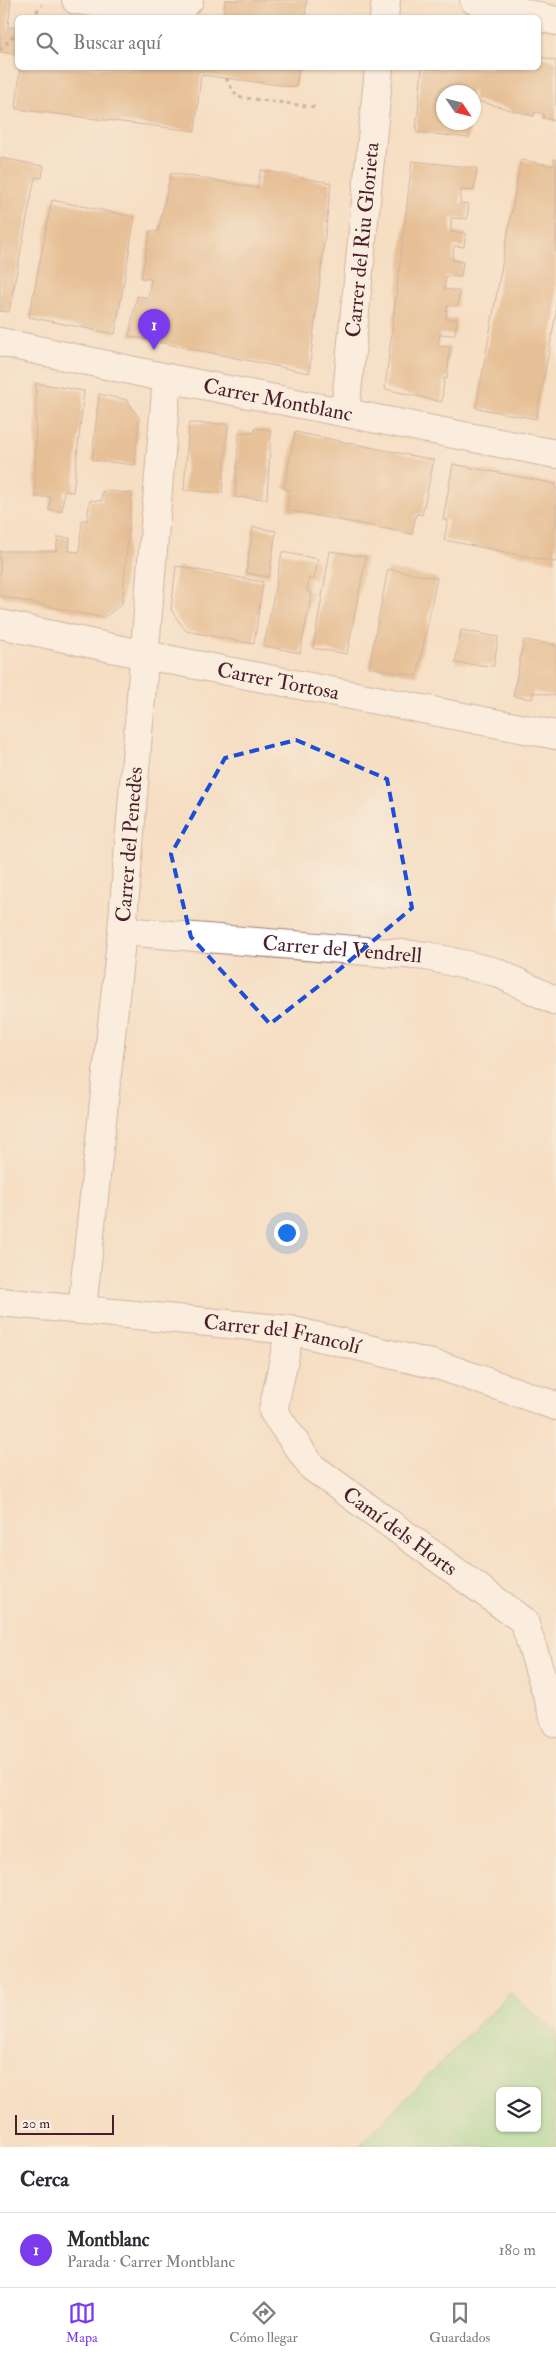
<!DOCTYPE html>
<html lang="es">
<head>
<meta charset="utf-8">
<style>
	:root { --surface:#fff; --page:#f7f7f7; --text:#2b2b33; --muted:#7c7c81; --line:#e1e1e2; --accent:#7c3aed }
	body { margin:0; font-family:"IM FELL Double Pica",serif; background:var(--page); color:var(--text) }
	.controls { position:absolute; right:15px; bottom:15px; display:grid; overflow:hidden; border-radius:8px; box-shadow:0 1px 4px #0004 }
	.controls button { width:45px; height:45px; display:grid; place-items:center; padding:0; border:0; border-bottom:1px solid var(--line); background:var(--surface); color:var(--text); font:25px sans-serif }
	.compass { position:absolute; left:436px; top:85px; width:45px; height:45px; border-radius:50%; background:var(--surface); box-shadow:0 1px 4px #0004; rotate:125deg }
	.scale { position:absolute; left:15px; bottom:12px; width:99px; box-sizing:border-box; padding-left:5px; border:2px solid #4a1f2b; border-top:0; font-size:14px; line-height:18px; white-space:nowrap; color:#4a1f2b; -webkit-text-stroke:4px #f7f3e8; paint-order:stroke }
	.you { position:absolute; left:286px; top:1232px; width:18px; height:18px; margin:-12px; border:4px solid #fff; border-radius:50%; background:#1a73e8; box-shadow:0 0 0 8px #1a73e833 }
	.badge { display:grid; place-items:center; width:32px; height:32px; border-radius:50%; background:var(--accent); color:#fff; font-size:16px; font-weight:700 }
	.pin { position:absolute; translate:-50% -41px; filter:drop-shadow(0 1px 2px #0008) }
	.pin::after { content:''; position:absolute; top:26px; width:18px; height:15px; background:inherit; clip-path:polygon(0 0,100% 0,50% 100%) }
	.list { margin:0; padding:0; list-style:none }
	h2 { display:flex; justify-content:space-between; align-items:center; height:65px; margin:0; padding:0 20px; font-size:21px }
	h2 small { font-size:16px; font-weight:400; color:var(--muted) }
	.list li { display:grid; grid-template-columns:32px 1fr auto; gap:15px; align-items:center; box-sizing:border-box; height:75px; padding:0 20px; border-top:1px solid var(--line) }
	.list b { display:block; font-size:19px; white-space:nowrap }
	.list p { margin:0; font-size:16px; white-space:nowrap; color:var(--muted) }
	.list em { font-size:16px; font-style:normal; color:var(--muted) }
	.icon { flex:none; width:28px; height:28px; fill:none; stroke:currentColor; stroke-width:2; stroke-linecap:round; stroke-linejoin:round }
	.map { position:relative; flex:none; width:556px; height:2147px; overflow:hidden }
	.search { position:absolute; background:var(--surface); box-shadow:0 1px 4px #0004; left:15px; right:15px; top:15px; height:55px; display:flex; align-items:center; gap:12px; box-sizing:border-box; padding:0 18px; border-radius:8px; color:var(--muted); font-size:19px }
	.sheet { height:140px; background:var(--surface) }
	nav { display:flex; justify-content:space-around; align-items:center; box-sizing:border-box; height:70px; border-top:1px solid var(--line); background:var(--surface); font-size:14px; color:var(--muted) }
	nav a { display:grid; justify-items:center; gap:2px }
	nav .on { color:var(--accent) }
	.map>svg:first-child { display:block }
	.green { fill:#94de9a; stroke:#6f7e62; fill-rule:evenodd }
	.building { fill:#d39a5e }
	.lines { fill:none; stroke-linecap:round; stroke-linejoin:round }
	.minor-casing { stroke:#a07e77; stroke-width:30 }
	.path { stroke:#a07e77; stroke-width:3; stroke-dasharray:4 4; stroke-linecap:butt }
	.minor { stroke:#fff; stroke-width:28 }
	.marked { fill:none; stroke:#1d4ed8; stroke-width:4; stroke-dasharray:10 6; stroke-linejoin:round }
	.labels { text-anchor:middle; stroke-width:4; stroke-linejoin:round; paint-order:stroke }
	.street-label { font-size:21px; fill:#4a1f2b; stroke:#f7f3e8 }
</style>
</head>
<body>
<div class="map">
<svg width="556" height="2147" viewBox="0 0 556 2147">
	<rect width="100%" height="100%" fill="#f7f3e8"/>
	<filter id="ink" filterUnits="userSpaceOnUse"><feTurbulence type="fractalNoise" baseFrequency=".02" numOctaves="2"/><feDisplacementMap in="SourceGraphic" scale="10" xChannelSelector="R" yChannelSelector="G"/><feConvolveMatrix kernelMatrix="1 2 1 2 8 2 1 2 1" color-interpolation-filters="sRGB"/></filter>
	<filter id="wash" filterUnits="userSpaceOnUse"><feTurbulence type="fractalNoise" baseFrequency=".0096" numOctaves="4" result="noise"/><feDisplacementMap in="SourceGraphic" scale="20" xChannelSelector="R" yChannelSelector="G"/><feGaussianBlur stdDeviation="1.12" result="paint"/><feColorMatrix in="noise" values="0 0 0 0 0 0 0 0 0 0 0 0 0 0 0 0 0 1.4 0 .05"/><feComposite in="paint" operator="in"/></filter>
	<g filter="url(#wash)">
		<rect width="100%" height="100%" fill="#f5dec3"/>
		<!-- green -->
		<path class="green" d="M510 1993 556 2032V2147H358ZM500 2091H537V2128H500Z"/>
		<g id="blocks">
			<!-- building -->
			<g class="building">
				<polygon points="0,0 11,0 8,27 18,28 18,54 0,52"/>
				<polygon points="225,0 307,0 305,18 223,18"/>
				<polygon points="538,56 556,61 556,121 543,118 544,114 535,112 534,116 474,100 474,92 444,92 444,122 471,122 469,138 416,132 422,68 538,68"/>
				<polygon points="20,68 299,68 296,87 201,75 195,131 16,109"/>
				<polygon points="0,158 44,166 42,178 35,177 9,312 0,311"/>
				<polygon points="554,159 556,159 556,314 536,419 476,408 521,160 553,166"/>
				<polygon points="412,161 477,168 474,191 461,190 460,203 469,204 467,219 451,218 451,232 466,233 464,247 454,246 452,260 463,262 461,277 446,276 444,289 459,291 458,306 447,306 446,319 457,319 455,335 440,334 438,346 450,347 447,379 444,378 442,402 385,389"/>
				<polygon points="261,170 331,183 309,373 129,336 137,296 148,298 151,279 141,278 150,231 158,232 171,173 257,188"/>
				<polygon points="52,200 135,217 115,334 29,317"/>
				<polygon points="36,383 84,391 73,492 64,491 62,511 49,510 51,497 35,497"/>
				<polygon points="99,394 127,400 139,418 135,465 92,460"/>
				<polygon points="189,423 228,424 222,493 184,490"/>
				<polygon points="255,428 271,430 267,499 235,497 239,432 254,433"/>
				<polygon points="295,432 434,460 422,515 416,514 412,534 287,510 290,490 284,488"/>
				<polygon points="453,464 556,484 556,562 444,540 448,520 443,520"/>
				<polygon points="102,491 132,493 122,604 103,618 0,596 0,551 56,551 58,537 70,538 69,551 79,552 82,520 87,520 90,500 102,501"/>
				<polygon points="253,527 276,531 269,577 246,573"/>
				<polygon points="330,551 366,557 347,654 313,648"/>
				<polygon points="282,552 318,559 314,580 309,578 307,591 312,592 300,653 264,646"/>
				<polygon points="176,566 263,582 254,644 186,631 171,610"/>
				<polygon points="388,569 437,578 417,676 369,667"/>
				<polygon points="461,630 498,637 494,666 455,663"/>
				<polygon points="524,640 556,645 556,696 533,692 532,699 513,696"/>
			</g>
		</g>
	</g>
	<g filter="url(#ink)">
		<use href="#blocks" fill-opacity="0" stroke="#a07e77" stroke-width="1"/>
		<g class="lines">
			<!-- minor casing -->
			<g class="minor-casing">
				<g id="minor">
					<polyline points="76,0 177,11 189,0"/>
					<polyline points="474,0 556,21"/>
					<polyline points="384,18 386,0"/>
					<path id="s1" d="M0 342 167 378 556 454"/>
					<path id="s2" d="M345 413 379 68"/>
					<path id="s3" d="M0 624 145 655 556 735"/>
					<path id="s4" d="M122 931 427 956 496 972 556 1001"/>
					<path id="s5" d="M0 1302 290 1330 444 1367 556 1406"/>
					<path id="s6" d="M82 1310 122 931 167 378"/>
					<path id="s7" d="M290 1330 273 1411 312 1467 524 1621 556 1723"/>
				</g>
			</g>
			<!-- path -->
			<g class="path">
				<polyline points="31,18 42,5"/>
				<polyline points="0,50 18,31"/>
				<polyline points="226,78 237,97 315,107"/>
			</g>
			<!-- minor -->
			<use href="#minor" class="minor"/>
		</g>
	</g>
	<!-- marked area -->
	<path d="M0 0H556V2147H0ZM296 740 387 779 412 908 334 974 270 1024 191 937 171 854 225 758Z" fill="#f5dec3" fill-opacity=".55" fill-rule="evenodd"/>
	<path class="marked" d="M296 740 387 779 412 908 334 974 270 1024 191 937 171 854 225 758Z"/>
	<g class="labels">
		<!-- street labels -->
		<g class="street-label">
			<text dy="7" stroke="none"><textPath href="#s2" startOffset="174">Carrer del Riu Glorieta</textPath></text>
			<text dy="7" stroke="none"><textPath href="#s1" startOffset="284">Carrer Montblanc</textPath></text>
			<text dy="7" stroke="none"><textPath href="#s3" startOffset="284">Carrer Tortosa</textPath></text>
			<text dy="7" stroke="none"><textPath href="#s6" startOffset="468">Carrer del Penedès</textPath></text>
			<text dy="7" stroke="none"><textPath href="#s4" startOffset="221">Carrer del Vendrell</textPath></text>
			<text dy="7" stroke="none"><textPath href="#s5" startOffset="284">Carrer del Francolí</textPath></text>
			<text dy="7" stroke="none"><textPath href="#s7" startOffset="260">Camí dels Horts</textPath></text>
		</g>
	</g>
</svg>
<div class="controls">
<button><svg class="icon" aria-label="layers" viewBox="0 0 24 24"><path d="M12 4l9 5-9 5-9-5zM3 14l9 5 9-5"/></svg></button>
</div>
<svg class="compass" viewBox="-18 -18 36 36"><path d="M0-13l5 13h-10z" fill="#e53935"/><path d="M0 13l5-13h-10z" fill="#7c7c81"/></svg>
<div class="scale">20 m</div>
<div class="you"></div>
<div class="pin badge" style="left:154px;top:350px">1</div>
<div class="search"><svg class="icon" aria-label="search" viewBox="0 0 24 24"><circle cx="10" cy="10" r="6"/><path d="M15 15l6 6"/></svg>Buscar aquí</div>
</div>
<section class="sheet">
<h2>Cerca<small></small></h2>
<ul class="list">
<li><span class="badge">1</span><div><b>Montblanc</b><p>Parada · Carrer Montblanc</p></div><em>180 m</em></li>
</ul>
</section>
<nav>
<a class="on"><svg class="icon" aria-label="map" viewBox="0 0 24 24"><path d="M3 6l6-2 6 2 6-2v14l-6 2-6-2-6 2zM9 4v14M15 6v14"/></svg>Mapa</a>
<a><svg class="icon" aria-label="directions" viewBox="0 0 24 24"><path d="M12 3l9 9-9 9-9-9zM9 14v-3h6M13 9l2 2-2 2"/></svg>Cómo llegar</a>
<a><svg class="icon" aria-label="saved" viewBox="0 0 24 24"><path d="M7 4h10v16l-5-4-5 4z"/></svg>Guardados</a>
</nav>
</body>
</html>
